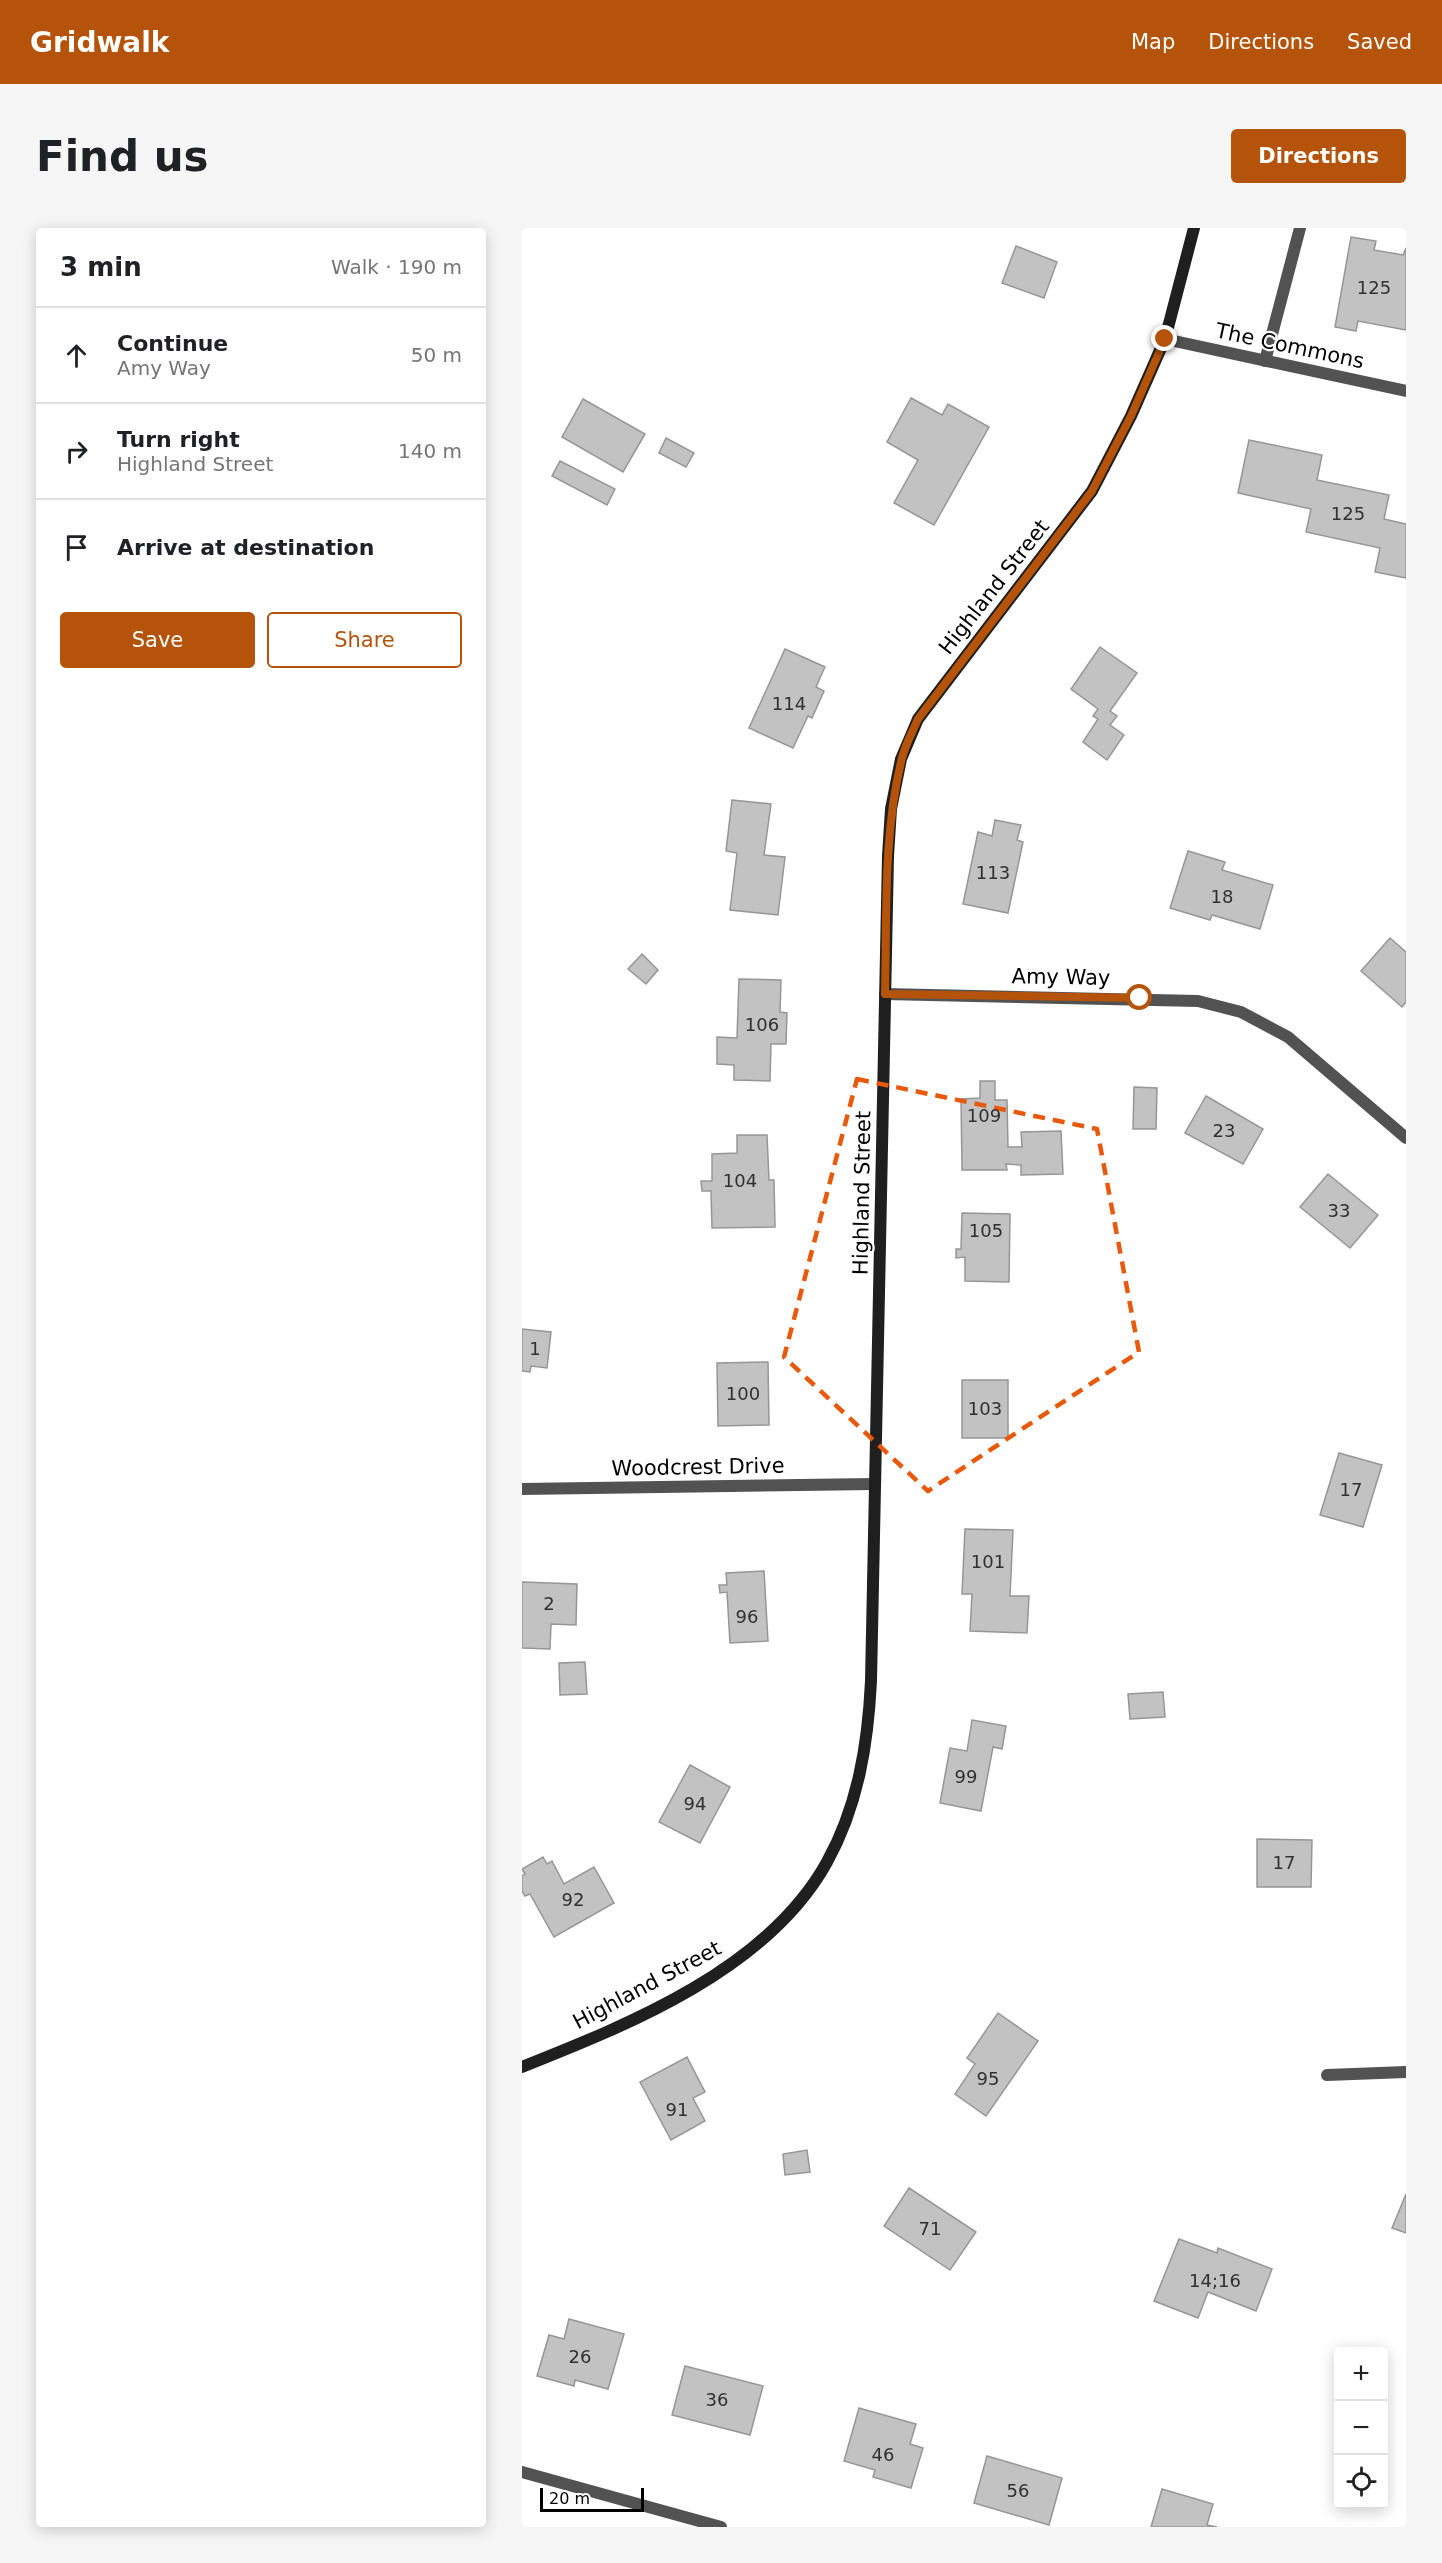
<!DOCTYPE html>
<html lang="en">
<head>
<meta charset="utf-8">
<style>
	:root { --surface:#fff; --page:#f6f6f6; --text:#202124; --muted:#757577; --line:#e0e0e0; --accent:#b45309 }
	body { margin:0; font-family:"DejaVu Sans",sans-serif; background:var(--page); color:var(--text) }
	.controls { position:absolute; right:18px; bottom:18px; display:grid; overflow:hidden; border-radius:6px; box-shadow:0 3px 15px #0003 }
	.controls button { width:54px; height:54px; display:grid; place-items:center; padding:0; border:0; border-bottom:2px solid var(--line); background:var(--surface); color:var(--text); font:30px sans-serif }
	.scale { position:absolute; left:18px; bottom:15px; width:104px; box-sizing:border-box; padding-left:6px; border:3px solid #000; border-top:0; font-size:16px; line-height:21px; white-space:nowrap; color:#000; -webkit-text-stroke:4px #fff; paint-order:stroke }
	.stop { position:absolute; width:18px; height:18px; margin:-14px; border:4px solid #b45309; border-radius:50%; background:#fff }
	.stop.end { background:#b45309; border-color:#fff; box-shadow:0 2px 6px #0008 }
	.list { margin:0; padding:0; list-style:none }
	h2 { display:flex; justify-content:space-between; align-items:center; height:78px; margin:0; padding:0 24px; font-size:26px }
	h2 small { font-size:20px; font-weight:400; color:var(--muted) }
	.list li { display:grid; grid-template-columns:39px 1fr auto; gap:18px; align-items:center; box-sizing:border-box; height:96px; padding:0 24px; border-top:2px solid var(--line) }
	.list b { display:block; font-size:22px; white-space:nowrap }
	.list p { margin:0; font-size:20px; white-space:nowrap; color:var(--muted) }
	.list em { font-size:20px; font-style:normal; color:var(--muted) }
	.actions { display:flex; gap:12px; padding:18px 24px }
	.actions a { flex:1; padding:14px 0; border:2px solid var(--accent); border-radius:6px; text-align:center; font-size:21px; color:var(--accent) }
	.actions .main { background:var(--accent); color:#fff }
	.icon { flex:none; width:33px; height:33px; fill:none; stroke:currentColor; stroke-width:2; stroke-linecap:round; stroke-linejoin:round }
	.map { position:relative; flex:none; width:884px; height:2299px; overflow:hidden; border-radius:6px }
	header { display:flex; align-items:center; gap:36px; box-sizing:border-box; height:84px; padding:0 30px; background:var(--accent); color:#fff }
	header strong { font-size:28px }
	nav { display:flex; gap:33px; margin-inline-start:auto; font-size:21px }
	.intro { display:flex; align-items:center; justify-content:space-between; box-sizing:border-box; height:144px; padding:0 36px }
	h1 { margin:0; font-size:42px }
	.button { padding:15px 27px; border-radius:6px; background:var(--accent); color:#fff; font-size:21px; font-weight:700 }
	main { display:flex; gap:36px; padding:0 36px }
	aside { flex:1; background:var(--surface); border-radius:6px; box-shadow:0 3px 15px #0003 }
	.map>svg:first-child { display:block }
	.building { fill:#c2c2c2; stroke:#969696; stroke-width:1.5 }
	.lines { fill:none; stroke-linecap:round; stroke-linejoin:round }
	.lane { stroke:#525252; stroke-width:12 }
	.street { stroke:#525252; stroke-width:12 }
	.secondary { stroke:#1f1f1f; stroke-width:12 }
	.route { stroke:#b45309; stroke-width:8 }
	.marked { fill:none; stroke:#e8590c; stroke-width:4.5; stroke-dasharray:12 8; stroke-linejoin:round }
	.labels { text-anchor:middle; stroke-width:4.5; stroke-linejoin:round; paint-order:stroke }
	.number-label { font-size:18px; fill:#303030 }
	.street-label { font-size:21px; fill:#000; stroke:#fff }
</style>
</head>
<body>
<header>
<strong>Gridwalk</strong>
<nav><a>Map</a><a>Directions</a><a>Saved</a></nav>
</header>
<div class="intro"><h1>Find us</h1><a class="button">Directions</a></div>
<main>
<aside>
<h2>3 min<small>Walk · 190 m</small></h2>
<ul class="list">
<li><svg class="icon" aria-label="ahead" viewBox="0 0 24 24"><path d="M12 20V5M6 11l6-6 6 6"/></svg><div><b>Continue</b><p>Amy Way</p></div><em>50 m</em></li>
<li><svg class="icon" aria-label="right" viewBox="0 0 24 24"><path d="M7 20v-9h11M14 6l5 5-5 5"/></svg><div><b>Turn right</b><p>Highland Street</p></div><em>140 m</em></li>
<li><svg class="icon" aria-label="arrive" viewBox="0 0 24 24"><path d="M6 21V4h12l-3 4 3 4H6"/></svg><div><b>Arrive at destination</b></div></li>
</ul>
<div class="actions"><a class="main">Save</a><a>Share</a></div>
</aside>
<div class="map">
<svg width="884" height="2299" viewBox="0 0 884 2299">
	<rect width="100%" height="100%" fill="#fff"/>
	<!-- building -->
	<g class="building">
		<polygon points="829,9 854,13 852,22 881,27 884,20 884,102 836,93 834,103 813,99"/>
		<polygon points="494,18 535,34 522,70 480,55"/>
		<polygon points="389,170 420,187 426,176 467,199 412,297 372,275 396,232 365,214"/>
		<polygon points="61,171 123,206 101,244 40,209"/>
		<polygon points="144,210 172,225 164,239 137,225"/>
		<polygon points="727,212 800,227 795,252 867,267 862,291 884,296 884,350 853,344 858,320 784,304 789,281 716,265"/>
		<polygon points="38,233 93,261 85,277 30,248"/>
		<polygon points="578,419 615,445 588,483 595,488 588,497 602,507 585,532 561,514 576,491 571,488 576,481 549,461"/>
		<polygon points="263,421 303,439 294,459 302,463 290,490 286,488 271,520 227,500"/>
		<polygon points="210,572 249,576 242,627 263,629 256,687 208,682 215,625 204,623"/>
		<polygon points="473,592 499,597 495,612 501,614 486,685 441,676 456,604 470,608"/>
		<polygon points="666,623 703,634 700,642 751,657 738,701 690,687 688,692 648,680"/>
		<polygon points="868,710 884,724 884,774 880,779 839,743"/>
		<polygon points="120,726 136,742 124,756 106,741"/>
		<polygon points="217,751 259,752 258,784 265,785 264,816 249,816 248,853 212,852 212,837 195,836 195,809 215,810"/>
		<polygon points="458,853 473,853 473,872 485,872 486,919 500,919 499,904 539,903 541,946 499,947 499,937 484,936 485,942 440,942 439,871 458,870"/>
		<polygon points="612,859 635,860 634,901 611,901"/>
		<polygon points="684,868 741,901 721,936 663,905"/>
		<polygon points="215,907 245,907 247,952 252,952 253,999 190,1000 189,963 180,963 179,953 190,953 190,926 215,925"/>
		<polygon points="806,946 856,987 828,1020 778,979"/>
		<polygon points="440,985 488,986 487,1054 443,1053 443,1029 434,1030 434,1021 439,1021"/>
		<polygon points="0,1101 29,1104 25,1140 9,1138 8,1144 0,1143"/>
		<polygon points="246,1134 247,1197 196,1198 195,1135"/>
		<rect x="440" y="1152" width="46" height="58"/>
		<polygon points="817,1225 860,1237 841,1299 798,1287"/>
		<polygon points="443,1301 491,1302 488,1368 507,1368 505,1405 448,1403 450,1366 440,1366"/>
		<polygon points="242,1343 246,1413 208,1415 205,1364 198,1365 197,1357 205,1357 204,1345"/>
		<polygon points="0,1354 55,1356 54,1397 29,1396 28,1421 0,1420"/>
		<polygon points="63,1434 65,1466 38,1467 37,1435"/>
		<polygon points="641,1464 643,1489 608,1491 606,1466"/>
		<polygon points="450,1492 484,1498 480,1521 471,1519 459,1583 418,1575 428,1520 445,1523"/>
		<polygon points="168,1537 208,1559 178,1615 137,1594"/>
		<polygon points="735,1611 790,1612 789,1659 735,1659"/>
		<polygon points="21,1629 25,1636 30,1633 42,1656 72,1639 92,1675 32,1709 8,1666 3,1668 0,1663 0,1648 3,1646 0,1641"/>
		<polygon points="476,1785 516,1813 464,1888 433,1866 453,1836 445,1830"/>
		<polygon points="165,1829 183,1864 171,1870 183,1893 149,1912 118,1854"/>
		<polygon points="285,1922 288,1944 263,1947 261,1926"/>
		<polygon points="387,1960 454,2004 428,2042 362,1998"/>
		<polygon points="884,1966 884,2005 870,2000"/>
		<polygon points="657,2011 695,2025 696,2020 750,2041 734,2083 686,2064 676,2090 632,2073"/>
		<polygon points="47,2091 102,2106 86,2161 53,2152 52,2158 15,2148 27,2107 42,2111"/>
		<polygon points="163,2138 241,2158 228,2207 150,2187"/>
		<polygon points="337,2180 394,2196 388,2216 401,2220 389,2260 351,2249 353,2242 322,2233"/>
		<polygon points="465,2228 540,2250 527,2297 452,2275"/>
		<polygon points="640,2261 691,2276 685,2297 695,2299 629,2299"/>
	</g>
	<g class="lines">
		<!-- lane -->
		<polyline class="lane" points="743,133 778,0"/>
		<!-- street -->
		<g class="street">
			<polyline points="643,111 884,163"/>
			<polyline points="363,766 676,773 719,784 766,809 884,910"/>
			<polyline points="0,1261 353,1256"/>
			<polyline points="805,1847 884,1844"/>
			<polyline points="0,2244 199,2299"/>
		</g>
		<!-- secondary -->
		<path class="secondary" d="M0 1839C108 1796 246 1741 305 1634 336 1578 346 1516 349 1453L366 628 369 581 379 531 396 491 570 263 609 188 643 111 672 0"/>
	</g>
	<g class="lines">
		<!-- route -->
		<path class="route" d="M618 770 363 766C365 689 361 609 379 534 382 519 390 505 396 491L570 263 609 188 643 111"/>
	</g>
	<!-- marked area -->
	<path class="marked" d="M335 851 575 901 617 1124 406 1263 262 1129Z"/>
	<g class="labels">
		<!-- number labels -->
		<g class="number-label">
			<text x="852" y="66">125</text>
			<text x="826" y="292">125</text>
			<text x="267" y="482">114</text>
			<text x="471" y="651">113</text>
			<text x="700" y="675">18</text>
			<text x="240" y="803">106</text>
			<text x="462" y="894">109</text>
			<text x="702" y="909">23</text>
			<text x="218" y="959">104</text>
			<text x="817" y="989">33</text>
			<text x="464" y="1009">105</text>
			<text x="13" y="1127">1</text>
			<text x="221" y="1172">100</text>
			<text x="463" y="1187">103</text>
			<text x="829" y="1268">17</text>
			<text x="466" y="1340">101</text>
			<text x="27" y="1382">2</text>
			<text x="225" y="1395">96</text>
			<text x="444" y="1555">99</text>
			<text x="173" y="1582">94</text>
			<text x="762" y="1641">17</text>
			<text x="51" y="1678">92</text>
			<text x="466" y="1857">95</text>
			<text x="155" y="1888">91</text>
			<text x="408" y="2007">71</text>
			<text x="693" y="2059">14;16</text>
			<text x="58" y="2135">26</text>
			<text x="195" y="2178">36</text>
			<text x="361" y="2233">46</text>
			<text x="496" y="2269">56</text>
		</g>
		<!-- street labels -->
		<g class="street-label">
			<text transform="translate(768 118) rotate(12)" y="7">The Commons</text>
			<text transform="translate(472 359) rotate(-52)" y="7">Highland Street</text>
			<text transform="translate(539 749) rotate(1)" y="7">Amy Way</text>
			<text transform="translate(340 965) rotate(-89)" y="7">Highland Street</text>
			<text transform="translate(176 1239) rotate(-1)" y="7">Woodcrest Drive</text>
			<text transform="translate(125 1757) rotate(-28)" y="7">Highland Street</text>
		</g>
	</g>
</svg>
<div class="controls">
<button>+</button>
<button>−</button>
<button><svg class="icon" aria-label="locate" viewBox="0 0 24 24"><circle cx="12" cy="12" r="6"/><path d="M12 2v4M12 18v4M2 12h4M18 12h4"/></svg></button>
</div>
<div class="scale">20 m</div>
<div class="stop" style="left:618px;top:770px"></div>
<div class="stop end" style="left:643px;top:111px"></div>
</div>
</main>
</body>
</html>
